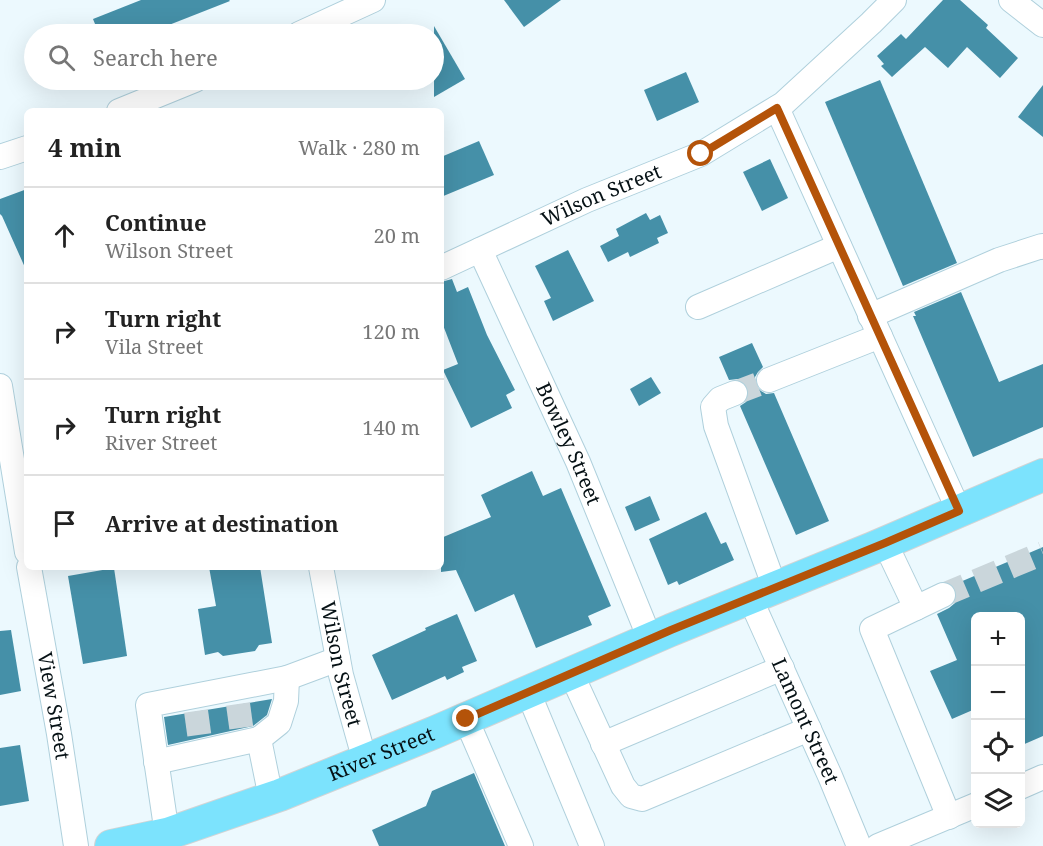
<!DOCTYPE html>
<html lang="en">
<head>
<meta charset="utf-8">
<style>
	:root { --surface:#fff; --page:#f2f2f2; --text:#222; --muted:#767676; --line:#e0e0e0 }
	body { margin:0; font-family:"Noto Serif",serif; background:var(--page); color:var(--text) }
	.controls { position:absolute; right:18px; bottom:18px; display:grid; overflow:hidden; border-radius:9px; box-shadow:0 6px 24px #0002 }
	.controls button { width:54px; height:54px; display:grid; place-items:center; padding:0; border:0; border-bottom:2px solid var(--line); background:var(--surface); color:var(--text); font:30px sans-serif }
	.stop { position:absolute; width:18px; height:18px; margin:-14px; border:4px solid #b45309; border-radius:50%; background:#fff }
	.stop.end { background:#b45309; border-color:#fff; box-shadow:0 2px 6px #0008 }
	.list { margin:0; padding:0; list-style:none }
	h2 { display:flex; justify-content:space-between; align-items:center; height:78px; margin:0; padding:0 24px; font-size:26px }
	h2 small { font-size:20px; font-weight:400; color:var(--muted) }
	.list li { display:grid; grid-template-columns:39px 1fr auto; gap:18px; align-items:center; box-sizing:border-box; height:96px; padding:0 24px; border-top:2px solid var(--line) }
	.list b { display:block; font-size:22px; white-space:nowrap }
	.list p { margin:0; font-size:20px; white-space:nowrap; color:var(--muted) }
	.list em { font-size:20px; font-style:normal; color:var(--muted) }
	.icon { flex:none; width:33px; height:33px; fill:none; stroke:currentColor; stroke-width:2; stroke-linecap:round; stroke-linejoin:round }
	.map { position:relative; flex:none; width:1043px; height:846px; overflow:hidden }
	.search { position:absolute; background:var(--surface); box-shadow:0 6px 24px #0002; left:24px; top:24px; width:420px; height:66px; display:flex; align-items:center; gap:15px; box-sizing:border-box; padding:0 21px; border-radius:33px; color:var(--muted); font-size:22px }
	.panel { position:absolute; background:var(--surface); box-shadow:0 6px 24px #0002; left:24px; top:108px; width:420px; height:462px; border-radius:9px }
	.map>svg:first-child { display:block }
	.building { fill:#4590a8 }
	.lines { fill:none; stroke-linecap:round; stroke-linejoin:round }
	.minor-tunnel { stroke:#cad6db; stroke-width:24; stroke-dasharray:24 12; stroke-linecap:butt }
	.minor-casing { stroke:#afd0dc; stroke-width:26 }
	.major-casing { stroke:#d2d4d5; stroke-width:34 }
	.minor { stroke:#fff; stroke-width:24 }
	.major { stroke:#7ce3fd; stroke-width:32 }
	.route { stroke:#b45309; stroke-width:8 }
	.labels { text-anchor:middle; stroke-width:5; stroke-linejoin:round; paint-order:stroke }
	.street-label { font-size:20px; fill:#061115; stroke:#fff }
</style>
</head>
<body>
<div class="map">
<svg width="1043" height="846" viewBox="0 0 1043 846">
	<rect width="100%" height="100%" fill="#ecf9fe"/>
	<!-- building -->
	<g class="building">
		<polygon points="141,0 229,0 230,1 146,34 99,34 93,19"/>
		<polygon points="504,0 561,0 524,27"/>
		<polygon points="943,0 960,0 988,25 986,28 1018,58 1000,78 967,47 948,68 925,47 892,77 881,66 884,64 877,56 901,34 906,39"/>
		<polygon points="434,26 465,79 434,97"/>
		<polygon points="686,72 699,102 657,121 644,90"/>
		<polygon points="880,80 957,263 903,286 825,102"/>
		<polygon points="1043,85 1043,137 1018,117"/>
		<polygon points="479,141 494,175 441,197 441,157"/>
		<polygon points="770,159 788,198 762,211 743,172"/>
		<polygon points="27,189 27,272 2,216 0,214 0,199"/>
		<polygon points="646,213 650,220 660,215 668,233 657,238 659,243 630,257 628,252 608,262 600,246 619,236 616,229"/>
		<polygon points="568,250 594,301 553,321 544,301 551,298 535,266"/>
		<polygon points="452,279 457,292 468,287 487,335 515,390 506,395 512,408 471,428 443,370 458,364 441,320 441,282"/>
		<polygon points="961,292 999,382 1043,364 1043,427 973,457 913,316 916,316 914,312"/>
		<polygon points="752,343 763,367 758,372 755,377 756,386 761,391 766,394 774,393 829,521 796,535 740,406 746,402 749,396 748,387 744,382 738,379 729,380 719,357"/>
		<polygon points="651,377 661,393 639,406 630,389"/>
		<polygon points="532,471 543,496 561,488 611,606 588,616 592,625 536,648 514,594 475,612 456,570 441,572 441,538 491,517 481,495"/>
		<polygon points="650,496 660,520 635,531 625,507"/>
		<polygon points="706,512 721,544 726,542 734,560 679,585 677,581 668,585 649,539"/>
		<polygon points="1043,547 1043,736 1020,746 1020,616 975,616 975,709 952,719 930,671 957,660 937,614 949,608 955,603 957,596 956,589 953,585"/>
		<polygon points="209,567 260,567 272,643 259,645 255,651 223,656 218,652 205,655 198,609 216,606"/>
		<polygon points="114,568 127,656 83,664 68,576"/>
		<polygon points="457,614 477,661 462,667 464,672 447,680 445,676 392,700 372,655 426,630 425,628"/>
		<polygon points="11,630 21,691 0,695 0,631"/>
		<polygon points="272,699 267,715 253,726 168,745 164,717"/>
		<polygon points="20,745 29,801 0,806 0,748"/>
		<polygon points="474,773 505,846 379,846 372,830 426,806 432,791"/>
	</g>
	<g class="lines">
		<!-- minor-tunnel -->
		<g class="minor-tunnel">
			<polyline points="735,393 769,380"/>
			<polyline points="943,595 1043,553"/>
			<polyline points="238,704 242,733"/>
			<polyline points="196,711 200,740"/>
		</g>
		<!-- minor casing -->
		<g class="minor-casing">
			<g id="minor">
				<polyline points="1011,0 1043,25"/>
				<polyline points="299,34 373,0"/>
				<polyline points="777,108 959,511"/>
				<polyline points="119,111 195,80"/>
				<polyline points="0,157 27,148"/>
				<path id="s1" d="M480 250 578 462 650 639"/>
				<path id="s2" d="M441 268 587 200 701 154 783 104 871 23 894 0"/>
				<polyline points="698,307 839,246"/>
				<polyline points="870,316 999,260 1042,246 1043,247"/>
				<polyline points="769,380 880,336"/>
				<polyline points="0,386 27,552"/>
				<polyline points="735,393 720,399 713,407 716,426 775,588"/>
				<polyline points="885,543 916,608"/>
				<path id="s3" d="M29 567 59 734 76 846"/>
				<path id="s4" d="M321 567 341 675 365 761"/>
				<polyline points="943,595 872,629 949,817"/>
				<path id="s5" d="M750 598 830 776 859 846"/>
				<polyline points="571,673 623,786 631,796 642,799 809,729"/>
				<polyline points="528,692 592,846"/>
				<polyline points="466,719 521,846"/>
				<polyline points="259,739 279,723 286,701 287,678"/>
				<polyline points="603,744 782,668"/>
				<polyline points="156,762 259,739 271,798"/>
				<polyline points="1020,787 1043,777"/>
				<polyline points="167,834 148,705 287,678 338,659"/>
				<polyline points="878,846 976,805"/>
			</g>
		</g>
		<!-- major casing -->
		<g class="major-casing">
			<g id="major">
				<path id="s6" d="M111 846 167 834 280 795 433 733 671 630 873 548 1043 475"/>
			</g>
		</g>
		<!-- minor -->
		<use href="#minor" class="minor"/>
		<!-- major -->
		<use href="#major" class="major"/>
	</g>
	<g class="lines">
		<!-- route -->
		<polyline class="route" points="466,719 671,630 885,543 959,511 777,108 701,154"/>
	</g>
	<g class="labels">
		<!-- street labels -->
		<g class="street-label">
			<text dy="7" stroke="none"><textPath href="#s2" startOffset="176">Wilson Street</textPath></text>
			<text dy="7" stroke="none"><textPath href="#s1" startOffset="213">Bowley Street</textPath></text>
			<text dy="7" stroke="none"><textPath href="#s4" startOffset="99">Wilson Street</textPath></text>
			<text dy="7" stroke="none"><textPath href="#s3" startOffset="141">View Street</textPath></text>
			<text dy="7" stroke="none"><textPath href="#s5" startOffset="135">Lamont Street</textPath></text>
			<text dy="7" stroke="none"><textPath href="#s6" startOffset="286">River Street</textPath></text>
		</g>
	</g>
</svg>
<div class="controls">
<button>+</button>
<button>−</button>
<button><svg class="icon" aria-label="locate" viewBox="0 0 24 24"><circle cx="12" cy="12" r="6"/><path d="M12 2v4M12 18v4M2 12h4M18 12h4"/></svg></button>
<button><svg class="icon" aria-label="layers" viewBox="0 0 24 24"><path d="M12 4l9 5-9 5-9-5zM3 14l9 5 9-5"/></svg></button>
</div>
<div class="stop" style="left:701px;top:154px"></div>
<div class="stop end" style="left:466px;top:719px"></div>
<div class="search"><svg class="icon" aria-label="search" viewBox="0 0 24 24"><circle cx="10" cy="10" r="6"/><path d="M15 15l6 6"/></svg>Search here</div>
<section class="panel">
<h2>4 min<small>Walk · 280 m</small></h2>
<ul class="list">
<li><svg class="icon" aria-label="ahead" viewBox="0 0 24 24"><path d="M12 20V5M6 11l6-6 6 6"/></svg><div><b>Continue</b><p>Wilson Street</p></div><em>20 m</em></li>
<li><svg class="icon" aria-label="right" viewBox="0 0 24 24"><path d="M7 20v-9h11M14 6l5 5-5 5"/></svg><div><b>Turn right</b><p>Vila Street</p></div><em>120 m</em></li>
<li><svg class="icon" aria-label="right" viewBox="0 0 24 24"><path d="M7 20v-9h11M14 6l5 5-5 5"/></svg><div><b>Turn right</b><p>River Street</p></div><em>140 m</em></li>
<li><svg class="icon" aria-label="arrive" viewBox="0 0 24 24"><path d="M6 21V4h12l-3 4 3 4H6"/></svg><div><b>Arrive at destination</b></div></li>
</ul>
</section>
</div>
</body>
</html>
